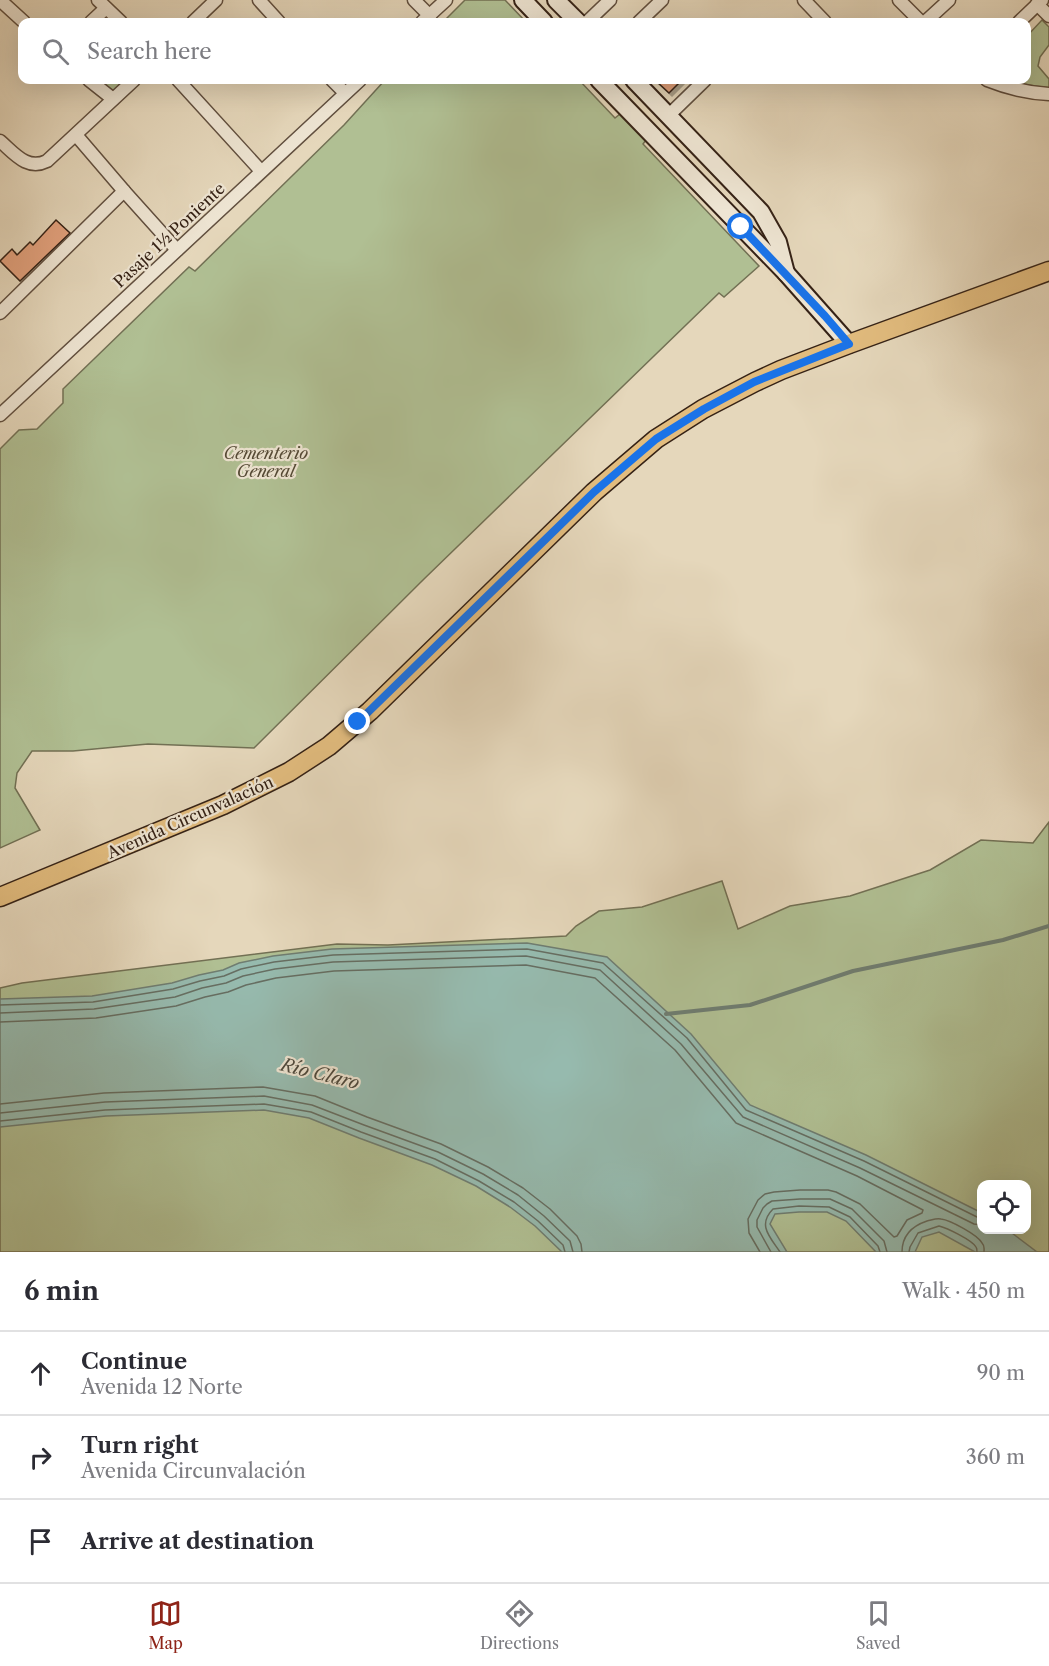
<!DOCTYPE html>
<html lang="en">
<head>
<meta charset="utf-8">
<style>
	:root { --surface:#fff; --page:#f2f2f3; --text:#2b2b33; --muted:#7c7c81; --line:#e1e1e2; --accent:#8f2418 }
	body { margin:0; font-family:"Libre Caslon Text",serif; background:var(--page); color:var(--text) }
	.controls { position:absolute; right:18px; bottom:18px; display:grid; overflow:hidden; border-radius:12px; box-shadow:0 6px 24px #0002 }
	.controls button { width:54px; height:54px; display:grid; place-items:center; padding:0; border:0; border-bottom:2px solid var(--line); background:var(--surface); color:var(--text); font:30px sans-serif }
	.stop { position:absolute; width:18px; height:18px; margin:-14px; border:4px solid #1a73e8; border-radius:50%; background:#fff }
	.stop.end { background:#1a73e8; border-color:#fff; box-shadow:0 2px 6px #0008 }
	.list { margin:0; padding:0; list-style:none }
	h2 { display:flex; justify-content:space-between; align-items:center; height:78px; margin:0; padding:0 24px; font-size:26px }
	h2 small { font-size:20px; font-weight:400; color:var(--muted) }
	.list li { display:grid; grid-template-columns:39px 1fr auto; gap:18px; align-items:center; box-sizing:border-box; height:84px; padding:0 24px; border-top:2px solid var(--line) }
	.list b { display:block; font-size:22px; white-space:nowrap }
	.list p { margin:0; font-size:20px; white-space:nowrap; color:var(--muted) }
	.list em { font-size:20px; font-style:normal; color:var(--muted) }
	.icon { flex:none; width:33px; height:33px; fill:none; stroke:currentColor; stroke-width:2; stroke-linecap:round; stroke-linejoin:round }
	.map { position:relative; flex:none; width:1049px; height:1252px; overflow:hidden }
	.search { position:absolute; background:var(--surface); box-shadow:0 6px 24px #0002; left:18px; right:18px; top:18px; height:66px; display:flex; align-items:center; gap:15px; box-sizing:border-box; padding:0 21px; border-radius:12px; color:var(--muted); font-size:22px }
	.sheet { height:330px; background:var(--surface) }
	nav { display:flex; justify-content:space-around; align-items:center; box-sizing:border-box; height:84px; border-top:2px solid var(--line); background:var(--surface); font-size:16px; color:var(--muted) }
	nav a { display:grid; justify-items:center; gap:3px }
	nav .on { color:var(--accent) }
	.map>svg:first-child { display:block }
	.green { fill:#b0bf93; stroke:#727054; stroke-width:1.5; fill-rule:evenodd }
	.water { fill:#96baae; stroke:#6f7d71; stroke-width:1.5 }
	.lines { fill:none; stroke-linecap:round; stroke-linejoin:round }
	.shore { stroke:#666e62; stroke-width:1.5 }
	.stream { stroke:#6f7d71; stroke-width:4 }
	.building { fill:#e2a17d; stroke:#352216; stroke-width:1.5; filter:url(#shadow) }
	.street-casing { stroke:#614f3f; stroke-width:15 }
	.secondary-casing { stroke:#352216; stroke-width:20 }
	.primary-casing { stroke:#352216; stroke-width:21 }
	.street { stroke:#eee5d3; stroke-width:12 }
	.secondary { stroke:#eee5d3; stroke-width:16 }
	.primary { stroke:#e2bc7e; stroke-width:18 }
	.route { stroke:#1a73e8; stroke-width:8 }
	.labels { text-anchor:middle; stroke-width:4.5; stroke-linejoin:round; paint-order:stroke }
	.street-label { font-size:16px; fill:#352216; stroke:#eee5d3 }
	.park-label { font-size:16px; font-style:italic; fill:#544935; stroke:#eee5d3 }
	.water-label { font-size:18px; font-style:italic; fill:#4d483c; stroke:#eee5d3 }
</style>
</head>
<body>
<div class="map">
<svg width="1049" height="1252" viewBox="0 0 1049 1252">
	<defs>
		<filter id="shadow"><feDropShadow dx="3" dy="3" stdDeviation="0" flood-color="#0004"/></filter>
	</defs>
	<rect width="100%" height="100%" fill="#e5d7bb"/>
	<filter id="stains"><feTurbulence type="fractalNoise" baseFrequency=".00333" numOctaves="4"/><feColorMatrix values="0 0 0 0 .2 0 0 0 0 .09 0 0 0 0 .02 0 0 0 .5 -.17"/></filter>
	<radialGradient id="worn" r=".72"><stop offset=".6" stop-color="#630" stop-opacity="0"/><stop offset="1" stop-color="#630" stop-opacity=".3"/></radialGradient>
	<!-- green -->
	<g class="green">
		<polygon points="465,0 505,0 526,22 443,22"/>
		<polygon points="1042,20 1049,27 1049,45 1040,57 1038,66 1049,79 1049,88 1009,82 1002,80 1026,80 1027,36"/>
		<polygon points="91,80 125,80 108,96"/>
		<polygon points="385,80 579,80 615,118 620,114 646,140 643,144 759,266 724,297 719,293 424,579 254,748 148,744 73,751 32,751 17,773 15,788 40,830 0,848 0,449 19,430 37,429 63,403 63,389 189,267 195,271 344,125"/>
		<path d="M1049 822V1252H0V988L22 983 337 944 388 945 566 936 576 926 599 911 642 907 722 881 738 929 790 906 850 896 930 870 981 840 1033 843ZM982 1184H1026V1230H982Z"/>
	</g>
	<!-- water -->
	<polygon class="water" points="527,943 607,957 691,1034 750,1105 866,1155 978,1211 981,1213 982,1230 1008,1230 1037,1252 975,1252 939,1232 922,1237 915,1252 876,1252 846,1221 827,1212 799,1212 775,1214 770,1224 787,1252 562,1252 535,1226 510,1207 476,1186 432,1165 359,1138 309,1118 264,1110 106,1116 0,1127 0,999 92,996 172,983 199,975 223,970 239,963 273,956 332,949"/>
	<g class="lines">
		<!-- shore -->
		<g class="shore">
			<polyline points="0,1005 93,1002 173,989 200,981 224,976 241,969 274,962 333,955 527,949 603,963 687,1038 746,1110 864,1161 977,1217 982,1218"/>
			<polyline points="0,1013 94,1009 175,997 202,988 226,983 243,976 275,969 333,962 526,956 600,970 681,1044 743,1117 860,1168 974,1224 982,1225"/>
			<polyline points="0,1022 96,1018 176,1006 205,997 228,992 246,985 276,978 334,971 526,965 595,978 675,1050 736,1123 857,1176 923,1210 922,1213 907,1220 897,1236 894,1237 860,1204 836,1192 828,1190 800,1190 774,1192 765,1194 758,1200 748,1219 749,1233 760,1252"/>
			<polyline points="0,1104 104,1093 263,1087 315,1096 367,1117 441,1144 488,1167 523,1188 550,1209 577,1236 581,1244 582,1252"/>
			<polyline points="0,1113 105,1102 264,1096 312,1105 364,1125 438,1152 483,1174 518,1195 544,1216 570,1241 573,1252"/>
			<polyline points="0,1121 105,1110 264,1104 311,1112 361,1132 435,1159 479,1181 514,1202 538,1221 563,1245 565,1252"/>
			<polyline points="771,1252 757,1227 757,1220 763,1208 767,1204 772,1201 800,1199 830,1199 852,1209 884,1241 887,1252"/>
			<path d="M780 1252C770 1237 757 1225 773 1209L799 1206 829 1207 850 1217 878 1246 880 1252"/>
			<path d="M902 1252C902 1236 912 1226 927 1221 932 1220 936 1218 941 1219 950 1220 978 1235 982 1243 985 1246 984 1248 984 1252"/>
			<path d="M909 1252 910 1247 918 1233 939 1226C947 1228 972 1240 976 1247 977 1248 977 1250 977 1252"/>
		</g>
		<!-- stream -->
		<polyline class="stream" points="666,1014 750,1005 853,971 1003,940 1049,926"/>
	</g>
	<!-- building -->
	<g class="building">
		<polygon points="655,80 682,80 669,93"/>
		<polygon points="56,220 70,233 20,281 0,261 12,249 17,255 30,242 33,245"/>
	</g>
	<g class="lines">
		<!-- street casing -->
		<g class="street-casing">
			<g id="street">
				<polyline points="0,0 24,22"/>
				<polyline points="98,0 121,22"/>
				<polyline points="259,0 279,22"/>
				<polyline points="414,0 430,16"/>
				<polyline points="804,0 825,22"/>
				<polyline points="899,0 921,22"/>
				<polyline points="1037,4 1049,16"/>
				<polyline points="91,22 106,8"/>
				<polyline points="193,22 216,0"/>
				<polyline points="422,22 446,0"/>
				<polyline points="587,22 610,0"/>
				<polyline points="639,22 662,0"/>
				<polyline points="925,22 949,0"/>
				<polyline points="1019,22 1042,0"/>
				<polyline points="89,80 113,99"/>
				<polyline points="178,80 261,171"/>
				<polyline points="332,80 345,93"/>
				<path d="M987 80C1007 88 1027 93 1049 94"/>
				<polyline points="669,115 705,80"/>
				<polyline points="76,135 124,191 177,250"/>
				<path d="M0 141C14 153 27 171 47 161L134 80"/>
				<polyline points="0,313 124,191"/>
				<polyline points="0,415 360,80"/>
			</g>
		</g>
		<!-- secondary casing -->
		<g class="secondary-casing">
			<g id="secondary">
				<polyline points="523,0 544,22"/>
				<polyline points="556,0 578,22"/>
				<polyline points="599,80 786,273 849,344"/>
				<polyline points="634,80 761,212 778,242 786,273"/>
			</g>
		</g>
		<!-- primary casing -->
		<g class="primary-casing">
			<polyline id="primary" points="0,897 223,805 289,772 329,746 370,711 594,492 656,439 703,409 755,382 781,370 849,344 1049,271"/>
		</g>
		<!-- street -->
		<use href="#street" class="street"/>
		<!-- secondary -->
		<use href="#secondary" class="secondary"/>
		<!-- primary -->
		<use href="#primary" class="primary"/>
	</g>
	<g class="lines">
		<!-- route -->
		<polyline class="route" points="358,722 594,492 656,439 704,409 754,382 849,344 825,316 741,227"/>
	</g>
	<g class="labels">
		<!-- street labels -->
		<g class="street-label">
			<text transform="translate(169 235) rotate(-43)" y="6">Pasaje 1½ Poniente</text>
			<text transform="translate(190 817) rotate(-24)" y="6">Avenida Circunvalación</text>
		</g>
		<!-- park labels -->
		<g class="park-label">
			<text x="266" y="459">Cementerio<tspan x="266" dy="18">General</tspan></text>
		</g>
		<!-- water labels -->
		<g class="water-label">
			<text transform="translate(320 1074) rotate(14)" y="6">Río Claro</text>
		</g>
	</g>
	<rect width="100%" height="100%" filter="url(#stains)"/>
	<rect width="100%" height="100%" fill="url(#worn)"/>
</svg>
<div class="controls">
<button><svg class="icon" aria-label="locate" viewBox="0 0 24 24"><circle cx="12" cy="12" r="6"/><path d="M12 2v4M12 18v4M2 12h4M18 12h4"/></svg></button>
</div>
<div class="stop" style="left:741px;top:227px"></div>
<div class="stop end" style="left:358px;top:722px"></div>
<div class="search"><svg class="icon" aria-label="search" viewBox="0 0 24 24"><circle cx="10" cy="10" r="6"/><path d="M15 15l6 6"/></svg>Search here</div>
</div>
<section class="sheet">
<h2>6 min<small>Walk · 450 m</small></h2>
<ul class="list">
<li><svg class="icon" aria-label="ahead" viewBox="0 0 24 24"><path d="M12 20V5M6 11l6-6 6 6"/></svg><div><b>Continue</b><p>Avenida 12 Norte</p></div><em>90 m</em></li>
<li><svg class="icon" aria-label="right" viewBox="0 0 24 24"><path d="M7 20v-9h11M14 6l5 5-5 5"/></svg><div><b>Turn right</b><p>Avenida Circunvalación</p></div><em>360 m</em></li>
<li><svg class="icon" aria-label="arrive" viewBox="0 0 24 24"><path d="M6 21V4h12l-3 4 3 4H6"/></svg><div><b>Arrive at destination</b></div></li>
</ul>
</section>
<nav>
<a class="on"><svg class="icon" aria-label="map" viewBox="0 0 24 24"><path d="M3 6l6-2 6 2 6-2v14l-6 2-6-2-6 2zM9 4v14M15 6v14"/></svg>Map</a>
<a><svg class="icon" aria-label="directions" viewBox="0 0 24 24"><path d="M12 3l9 9-9 9-9-9zM9 14v-3h6M13 9l2 2-2 2"/></svg>Directions</a>
<a><svg class="icon" aria-label="saved" viewBox="0 0 24 24"><path d="M7 4h10v16l-5-4-5 4z"/></svg>Saved</a>
</nav>
</body>
</html>
